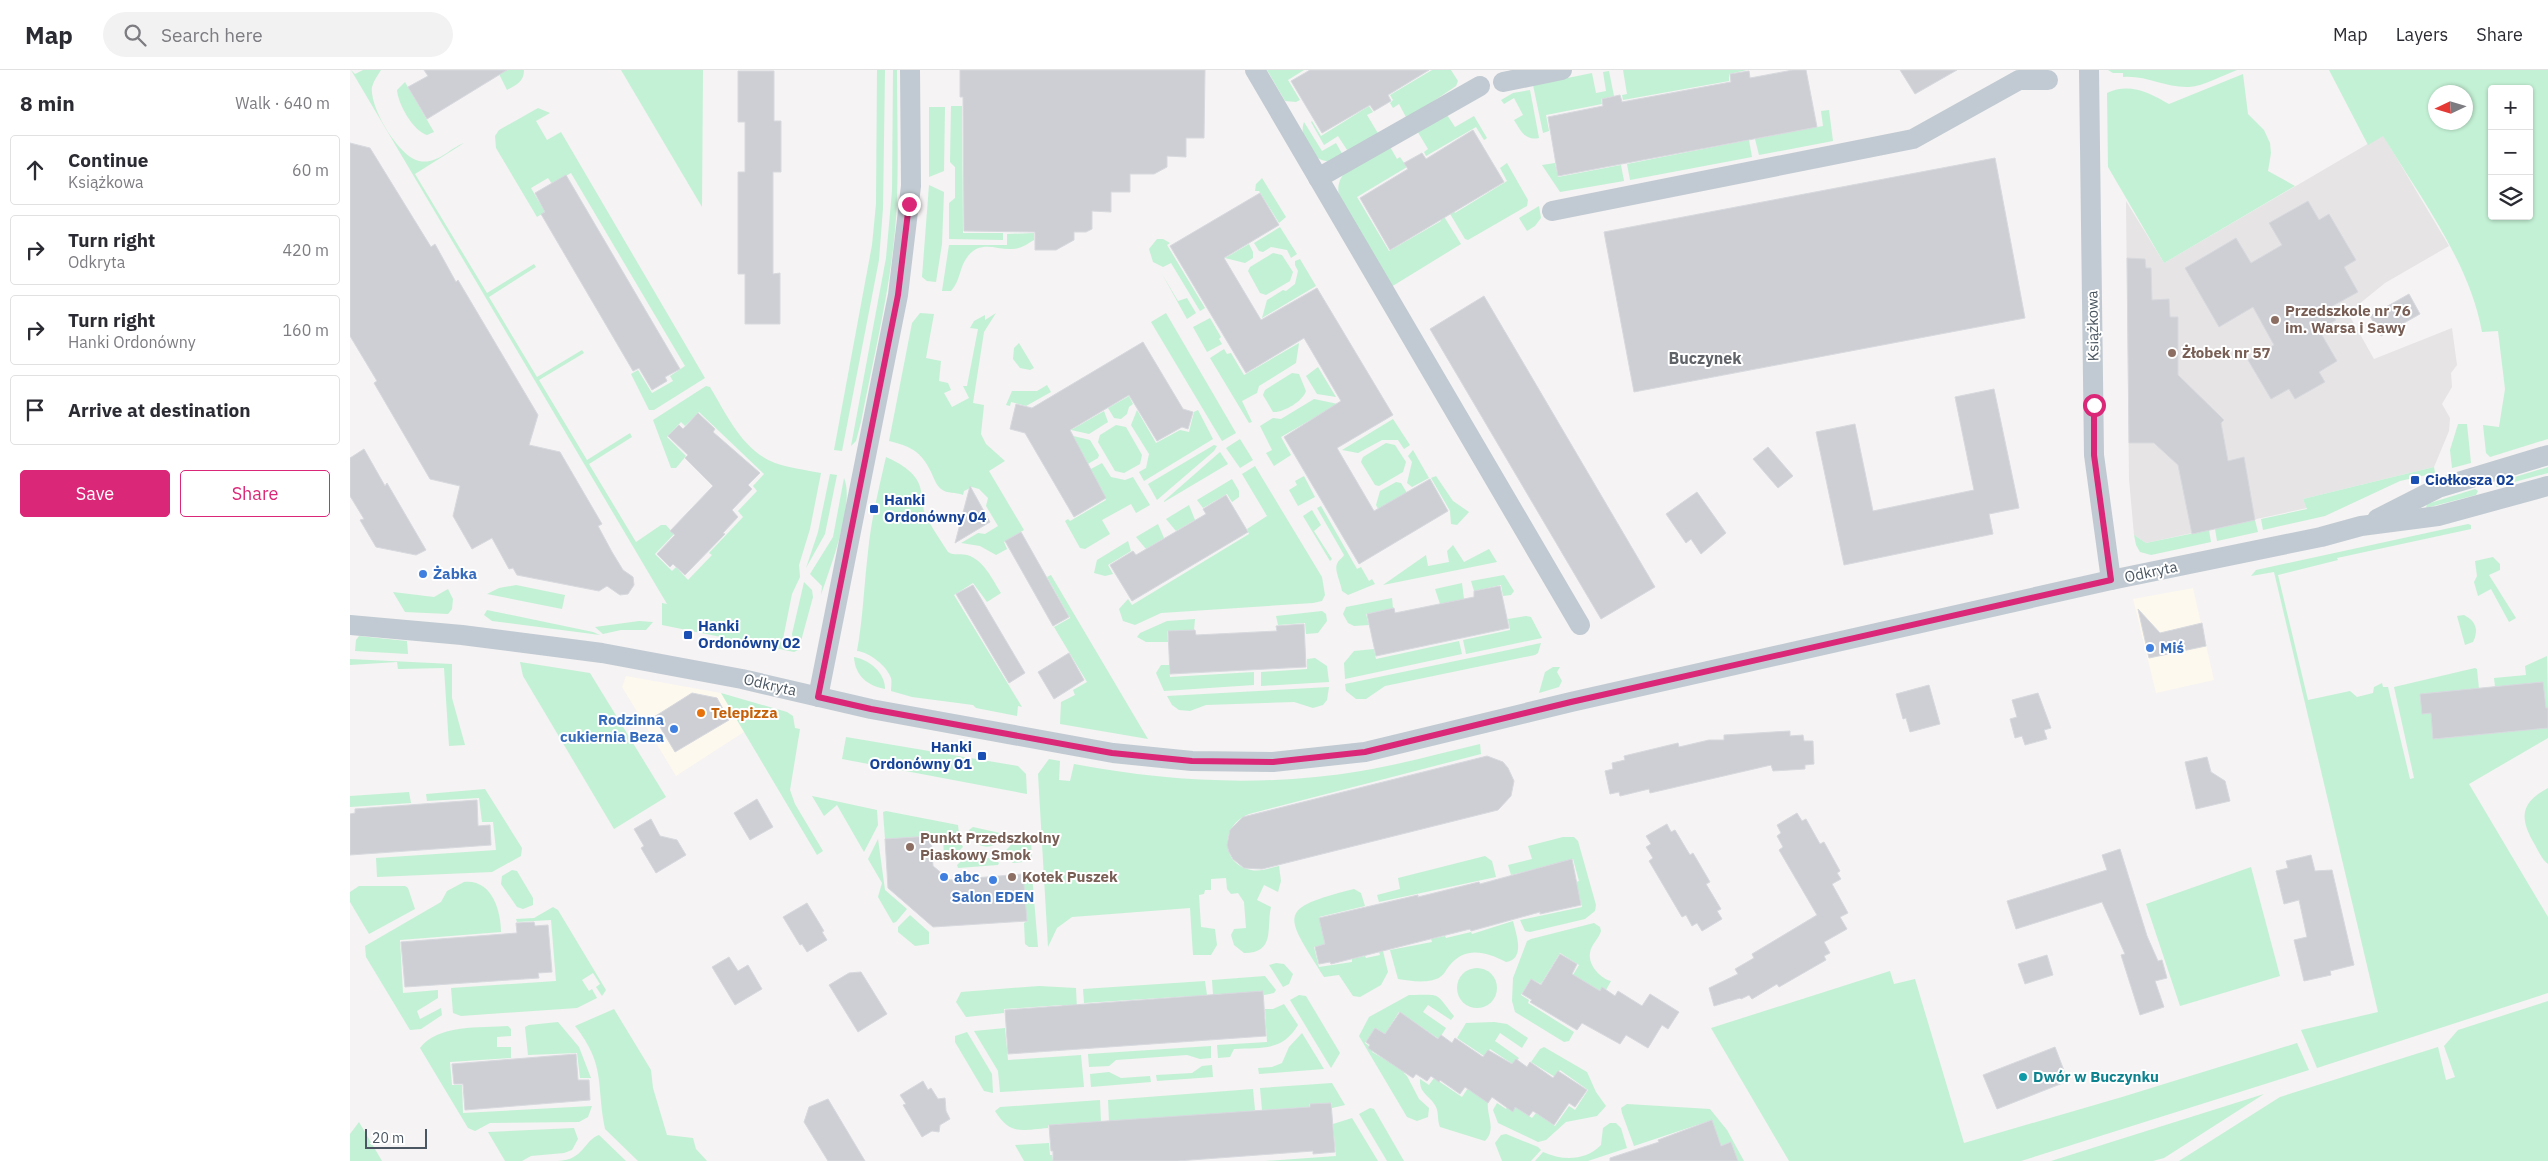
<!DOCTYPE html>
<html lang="en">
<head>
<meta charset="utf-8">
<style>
	:root { --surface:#fff; --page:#f2f2f3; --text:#2b2b33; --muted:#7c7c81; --line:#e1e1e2; --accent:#db2777 }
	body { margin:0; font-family:"IBM Plex Sans",sans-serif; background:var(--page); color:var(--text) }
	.controls { position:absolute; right:15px; top:15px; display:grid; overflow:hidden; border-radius:5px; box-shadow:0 1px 4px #0004 }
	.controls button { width:45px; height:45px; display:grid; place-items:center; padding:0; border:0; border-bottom:1px solid var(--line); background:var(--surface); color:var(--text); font:25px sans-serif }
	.compass { position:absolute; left:2078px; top:15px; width:45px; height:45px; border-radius:50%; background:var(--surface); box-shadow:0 1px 4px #0004; rotate:266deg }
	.scale { position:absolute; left:15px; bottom:12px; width:62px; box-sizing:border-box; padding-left:5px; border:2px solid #4a5661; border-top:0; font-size:14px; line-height:18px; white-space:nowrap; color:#4a5661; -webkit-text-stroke:4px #fff; paint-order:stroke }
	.stop { position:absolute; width:15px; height:15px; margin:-11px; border:4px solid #db2777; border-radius:50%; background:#fff }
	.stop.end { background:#db2777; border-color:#fff; box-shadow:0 1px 5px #0008 }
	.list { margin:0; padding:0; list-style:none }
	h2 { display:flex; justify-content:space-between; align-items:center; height:65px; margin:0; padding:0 20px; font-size:21px }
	h2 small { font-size:16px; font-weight:400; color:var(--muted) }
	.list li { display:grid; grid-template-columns:32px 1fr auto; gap:15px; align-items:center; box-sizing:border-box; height:70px; margin:0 10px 10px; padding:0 10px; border:1px solid var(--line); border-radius:5px }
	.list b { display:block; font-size:19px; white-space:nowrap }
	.list p { margin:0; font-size:16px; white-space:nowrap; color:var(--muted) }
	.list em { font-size:16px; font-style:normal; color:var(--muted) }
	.actions { display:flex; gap:10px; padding:15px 20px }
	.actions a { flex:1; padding:11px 0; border:1px solid var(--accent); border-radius:5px; text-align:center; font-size:18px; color:var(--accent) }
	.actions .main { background:var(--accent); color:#fff }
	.icon { flex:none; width:28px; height:28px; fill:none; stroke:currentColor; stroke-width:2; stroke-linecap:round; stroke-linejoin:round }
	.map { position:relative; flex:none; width:2198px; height:1091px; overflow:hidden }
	header { display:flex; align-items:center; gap:30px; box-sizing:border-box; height:70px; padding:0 25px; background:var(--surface); border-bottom:1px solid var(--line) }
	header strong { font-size:24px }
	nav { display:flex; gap:28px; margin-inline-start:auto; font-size:18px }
	.search { width:350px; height:45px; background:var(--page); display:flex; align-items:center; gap:12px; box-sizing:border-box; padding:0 18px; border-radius:28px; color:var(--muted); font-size:19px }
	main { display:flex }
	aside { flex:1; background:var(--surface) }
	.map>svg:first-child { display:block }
	.commercial { fill:#fdf9ef }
	.education { fill:#e6e4e5 }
	.green { fill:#c3f1d5; fill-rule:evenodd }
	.building { fill:#cdcfd5; stroke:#d7d9de }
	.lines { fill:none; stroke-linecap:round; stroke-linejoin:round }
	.minor { stroke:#c1cad2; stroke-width:20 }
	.route { stroke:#db2777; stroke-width:6 }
	.education-dot { fill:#8d6e63; stroke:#fff; stroke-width:2 }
	.transit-dot { fill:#1a4fb4; stroke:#fff; stroke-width:2 }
	.shop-dot { fill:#3f7fe0; stroke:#fff; stroke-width:2 }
	.food-dot { fill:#e8710a; stroke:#fff; stroke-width:2 }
	.culture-dot { fill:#0f9aa8; stroke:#fff; stroke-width:2 }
	.labels { text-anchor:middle; stroke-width:4; stroke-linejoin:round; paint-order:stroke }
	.education-label { font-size:15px; font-weight:bold; fill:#785e54; stroke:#fff; text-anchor:start }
	.street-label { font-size:15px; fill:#4a5661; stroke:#fff }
	.transit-label { font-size:15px; font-weight:bold; fill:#164399; stroke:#fff; text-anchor:start }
	.shop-label { font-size:15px; font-weight:bold; fill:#366cbe; stroke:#fff; text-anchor:start }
	.food-label { font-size:15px; font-weight:bold; fill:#c56008; stroke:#fff; text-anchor:start }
	.culture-label { font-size:15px; font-weight:bold; fill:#0d838f; stroke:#fff; text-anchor:start }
	.neighbourhood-label { font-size:16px; font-weight:bold; fill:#5f6368; stroke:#fff }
</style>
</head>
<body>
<header>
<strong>Map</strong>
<div class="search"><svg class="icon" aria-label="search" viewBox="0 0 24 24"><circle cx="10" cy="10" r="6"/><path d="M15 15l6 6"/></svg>Search here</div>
<nav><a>Map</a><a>Layers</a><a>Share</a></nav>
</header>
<main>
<aside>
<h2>8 min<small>Walk · 640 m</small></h2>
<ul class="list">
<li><svg class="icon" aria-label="ahead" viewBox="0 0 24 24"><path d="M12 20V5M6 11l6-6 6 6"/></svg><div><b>Continue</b><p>Książkowa</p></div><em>60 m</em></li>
<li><svg class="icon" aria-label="right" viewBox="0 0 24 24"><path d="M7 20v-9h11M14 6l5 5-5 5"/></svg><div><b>Turn right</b><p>Odkryta</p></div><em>420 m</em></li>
<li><svg class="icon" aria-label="right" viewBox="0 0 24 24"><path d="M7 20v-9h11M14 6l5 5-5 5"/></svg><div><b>Turn right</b><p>Hanki Ordonówny</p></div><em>160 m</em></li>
<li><svg class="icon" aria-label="arrive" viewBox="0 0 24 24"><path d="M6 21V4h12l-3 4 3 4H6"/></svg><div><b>Arrive at destination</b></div></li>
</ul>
<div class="actions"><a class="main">Save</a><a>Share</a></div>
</aside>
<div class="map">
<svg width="2198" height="1091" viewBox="0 0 2198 1091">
	<rect width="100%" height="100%" fill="#f5f3f3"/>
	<!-- commercial -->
	<g class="commercial">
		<polygon points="1843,518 1864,610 1806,623 1783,529"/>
		<polygon points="276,606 371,623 394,662 326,706 272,617"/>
	</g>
	<!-- education -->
	<polygon class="education" points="2033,65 2099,176 2035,213 1998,243 2024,289 2102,258 2107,295 2101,303 2102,317 2092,334 2100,348 2099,361 2084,397 1953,429 1957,438 1796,473 1784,465 1779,409 1776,131 1814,193"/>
	<!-- green -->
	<g class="green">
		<path d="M1 0 5 4 13 0H31C28 5 24 10 22 17 19 37 49 87 69 91 87 95 100 78 114 73L65 104 137 223 184 194 186 197 139 227 187 307 232 280 234 283 189 310 237 390 280 363 282 367 239 394 286 472 311 455H316L324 464 305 484 322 501 326 497 338 510 362 485 359 483 393 447 388 441 407 421 403 416 414 404 349 342 335 356 331 352 317 367 336 386 326 398H321L303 350 356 316 360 317C377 345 392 380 425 393 439 398 456 400 471 403L460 459 449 495 450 507 442 524 433 569V575L450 579 444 582 312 555V533L317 534Z"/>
		<path d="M147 0H174C174 12 166 15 157 20Z"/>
		<polygon points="271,0 353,0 352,137"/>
		<polygon points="527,0 535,0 533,138 529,190 492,381 484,380 522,175 526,134"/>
		<path d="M543 0H547C547 49 549 99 546 149 541 217 524 285 511 352L506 371 501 376 536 188 542 121Z"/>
		<polygon points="917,0 954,0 938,10 950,30 946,32 935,31"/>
		<polygon points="1082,0 1101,0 1108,11 1106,16 1057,49 1049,34 1043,38 1040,33 1043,30 1040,25"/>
		<polygon points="1273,0 1397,0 1379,4 1379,11 1273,30 1272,25 1277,24"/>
		<path d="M1758 0H1887C1873 5 1854 16 1839 17 1816 18 1796 5 1773 7V3H1763Z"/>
		<path d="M1979 0H2198V369L2140 387 2136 383 2133 355 2149 357 2155 319 2148 261 2132 262C2120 193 2069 125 2033 66L2018 75ZM2142 19H2179V146H2142ZM2086 22H2116V52H2086Z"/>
		<polygon points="1259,1 1264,26 1251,29 1252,34 1196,45 1199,61 1193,63 1183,15 1242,3 1246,23 1256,21 1253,2"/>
		<path d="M1893 4 1898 44 1914 60 1920 73 1921 83 1918 101 1945 116 1814 193 1758 97 1757 23C1779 12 1800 23 1819 34Z"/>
		<path d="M55 12 84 62 77 65C63 61 48 34 47 20Z"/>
		<path d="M1180 20 1189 68C1175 71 1171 61 1164 50L1173 45 1164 28 1154 34 1151 30 1163 23Z"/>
		<polygon points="601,36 612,36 613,163 653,163 653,170 599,169 599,133 605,128 605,97 600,92"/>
		<polygon points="1019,36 1023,42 1017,45 1029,65 999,83 988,66 974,75 961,52 962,51 971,66"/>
		<polygon points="579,37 595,37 594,101 579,107"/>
		<polygon points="188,38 200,43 186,51 197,70 211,62 355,308 304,340 299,340 281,304 288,300 302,323 323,311 320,306 335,296 221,103 202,114 198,108 181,118 195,142 187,147 146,78 145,66 149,60"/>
		<polygon points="1479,40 1483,71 1409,85 1405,69 1473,56 1471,41"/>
		<polygon points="1095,42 1105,57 1124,46 1137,68 1134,70 1126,57 1076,86 1074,82 1078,79 1066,59"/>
		<path d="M954 52 972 81 986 73 994 87C991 88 986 91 983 91 963 95 948 67 954 52Z"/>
		<polygon points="1399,70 1402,87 1280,110 1277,94"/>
		<path d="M1039 75 1047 89 1050 87 1057 97 1007 127 1039 181 1091 151 1089 147 1093 145 1111 174 1041 217 990 129C980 99 1017 88 1039 75Z"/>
		<polygon points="1157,93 1178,130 1177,136 1118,170 1115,169 1099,142 1103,139 1105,143 1157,111 1150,98"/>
		<polygon points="1205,93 1208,107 1271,95 1274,111 1210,122 1192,95"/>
		<polygon points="912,108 936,147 929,153 909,121 905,121 906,114"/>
		<polygon points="579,115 594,122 592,174 586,212 577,211 572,207"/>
		<polygon points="1189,136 1191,148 1185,156 1177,161 1169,148"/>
		<polygon points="930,157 947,184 941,188 937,180 921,177 913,182 909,181 904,173"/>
		<path d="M684 163V170C677 174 671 179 662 179 646 180 631 170 618 186 609 197 611 210 601 221H592L599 175H657V164Z"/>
		<polygon points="807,169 813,169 820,173 817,175 855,238 850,241 821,193 813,197 803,192 799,179"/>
		<polygon points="899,174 903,182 903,188 895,193 875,188"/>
		<polygon points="923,183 932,185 943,202 940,211 916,225 910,223 898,201 900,197"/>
		<polygon points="950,189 966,216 912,248 917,230 933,220 936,221 945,214 948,201 945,195 945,191"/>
		<polygon points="812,204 828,231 837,228 846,243 837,249"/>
		<path d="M570 243 584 244 576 288 591 291 589 311 598 313 601 320 594 323 602 337 619 328 613 316H617L628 259 620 258 624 251 635 245V250L646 243 634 262 623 333 634 335 631 364 636 374 655 391 639 401 674 460 654 472 657 479 646 485 630 476 611 473 628 463 635 464 648 456 636 436 638 428 629 419 622 417 614 421 613 425C606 422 597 424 591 419 586 415 584 408 581 402 571 381 560 376 539 371L562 253Z"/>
		<polygon points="816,243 886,363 872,371 801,252"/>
		<polygon points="860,248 871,267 869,269 872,274 857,282 843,257"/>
		<polygon points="669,273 684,298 680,300 670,298 663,289 664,278"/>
		<polygon points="949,273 946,293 909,316 907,323 892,331 902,352 899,353 860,288 874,279 877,284 881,283 894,305"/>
		<polygon points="968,297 986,327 967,324 956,306"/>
		<path d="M942 303 949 304 956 321C953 331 933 343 923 342L913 325 915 320Z"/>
		<polygon points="697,315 701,322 676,336 661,332 660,336 656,335 662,321 687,321"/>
		<polygon points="779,326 783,334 779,337 777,344 771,349 764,348 758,338"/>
		<polygon points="964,329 988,334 931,367 941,385 924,396 916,383 922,380 910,356 923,348 931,349"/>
		<polygon points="787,340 806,373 830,360 839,362 844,342 848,340 863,369 794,411 789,402 796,398 799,384 781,355"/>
		<polygon points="754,341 758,352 739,364 721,360"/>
		<polygon points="1043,349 1060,375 1054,379 1048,370 1032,370 1008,383 992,380"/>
		<polygon points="2108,354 2117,354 2121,393 2102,398 2100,380"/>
		<polygon points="766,355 776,357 792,385 790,394 774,403 765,401 748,372 750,365"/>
		<polygon points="719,365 740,370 749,385 748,388 736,395"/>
		<polygon points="890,369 903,390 890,398 876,378"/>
		<polygon points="1036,373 1045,375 1056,392 1053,402 1029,416 1025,415 1011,392 1013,387"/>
		<polygon points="864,375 867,376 864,381 807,430 798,414"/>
		<polygon points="1063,380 1079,408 1062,417 1057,413 1062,392 1058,386"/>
		<polygon points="870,382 878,394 814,432 814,431"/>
		<path d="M536 387C550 393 569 404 571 421 573 429 572 436 575 444 581 457 590 469 598 482 604 486 610 483 617 485 634 490 642 509 651 523L637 532 623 513 604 525 672 637 668 636 667 646 626 638 623 635 562 627 541 621C541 617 542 612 541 608 537 596 519 582 507 581 513 548 514 515 518 482 521 450 529 418 536 387Z"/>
		<polygon points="752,393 761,407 775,410 783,407 800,435 786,443 781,434 752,450 760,464 735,479 730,478 715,451 718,449 720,451 756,430 739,400"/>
		<polygon points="905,396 972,507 975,525 972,531 963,533 811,543 785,555 773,551 769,539 778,529 782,535 899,464 897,459 917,446 892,404"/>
		<polygon points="2084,397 2085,403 2050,411 1975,446 1913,460 1911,449 1957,439 1953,429"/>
		<polygon points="2198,397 2198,403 2146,417 2148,412"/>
		<polygon points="480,404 487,405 475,464 456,498 468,462"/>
		<polygon points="954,406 965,427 948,436 939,420 947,415 945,411"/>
		<polygon points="1086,406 1103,431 1119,442 1107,455 1101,454 1100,441 1081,408"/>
		<path d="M494 408C505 433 480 498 471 525L472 516 460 504 483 467Z"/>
		<polygon points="882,409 889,421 889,427 882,432 877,424 853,438 847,430"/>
		<polygon points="1046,412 1051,413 1057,423 1028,439 1026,435 1030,421"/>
		<polygon points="2125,419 2128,421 2126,425 2076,438 2077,434"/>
		<polygon points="839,435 845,450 826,461 816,449"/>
		<path d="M971 436 1007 499 1011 497 1019 511 1022 509 1025 514 998 525 992 521C991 513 984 500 987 494 988 490 992 489 994 485L967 438Z"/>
		<polygon points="962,440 971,455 964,461 982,489 980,491 953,446"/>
		<polygon points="1905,450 1908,462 1867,471 1865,459"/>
		<polygon points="808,454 814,468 796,479 786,467"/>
		<polygon points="2118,454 2121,455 2121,459 1987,488 1988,490 1928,505 1958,630 2000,621 2007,627 2023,623 2024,617 2032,613 2033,617 2038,617 2060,709 2064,708 2044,617 2125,598 2127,599 2129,619 2082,623 2072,626 2071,624 2072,643 2081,643 2084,669 2105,667 2105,663 2197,658 2198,656 2198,668 2119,714 2198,847 2198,923 1967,998 1951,960 2028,942 1924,502 1901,506 1906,500"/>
		<polygon points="1859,460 1861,472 1801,485 1790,482 1786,475 1784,465 1796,473"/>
		<polygon points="778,471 781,481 758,495 763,504 755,506 744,503 747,490"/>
		<polygon points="1103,475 1114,492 1139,479 1147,492 1033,515 1076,485 1078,496 1099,492 1097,481"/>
		<polygon points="2143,487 2150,494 2150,500 2139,505 2166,548 2159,552 2141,519 2128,526 2124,512 2127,506 2125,491"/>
		<polygon points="701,505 792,659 798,669 710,654 711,632 725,625 723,620 737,612 704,557 720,548 697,507"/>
		<polygon points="1154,505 1164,521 1161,525 1153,526 1151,515 1124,521 1121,511"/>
		<polygon points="454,512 462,520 463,527 451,571 443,569 442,564"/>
		<polygon points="1112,513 1114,529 1090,534 1085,519"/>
		<polygon points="166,515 215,525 212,539 137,524 149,518"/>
		<polygon points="98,519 103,529 102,539 98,544 55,542 43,522 84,527"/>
		<polygon points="1042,528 1043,538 1016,544 1019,555 1004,556 998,553 993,544 996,537"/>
		<polygon points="137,540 243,562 250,565 142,551 134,545"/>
		<polygon points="972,541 976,544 977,551 968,563 956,564 955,553 928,555 926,546"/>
		<path d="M2114 545C2126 551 2129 560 2123 572L2115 575 2107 546Z"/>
		<polygon points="1176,546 1181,547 1192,568 1116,584 1113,570 1160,560 1158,549"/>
		<polygon points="845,549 844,560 817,561 818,572 796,572 787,567 790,563 817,551"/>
		<polygon points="289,551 303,552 296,560 271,560 253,564 245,557"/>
		<polygon points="9,566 57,571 58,584 5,581 6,570"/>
		<polygon points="1109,571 1112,584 995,609 994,593 1004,581 1024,579 1026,589"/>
		<polygon points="1191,573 1188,583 1185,585 1035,616 1016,629 1006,629 996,621 995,614"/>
		<polygon points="2197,586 2198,638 2196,638 2193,612 2172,614 2172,617 2145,617 2144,608 2176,605 2175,596"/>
		<path d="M504 587C520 590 535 603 535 619 518 616 505 606 504 587Z"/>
		<polygon points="965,588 977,596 979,612 911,616 911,602 957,599 957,589"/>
		<polygon points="0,589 102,594 102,628 115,675 99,676 94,598 48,599 47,592 0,595"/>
		<polygon points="170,592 240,603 316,727 264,759 173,606"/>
		<polygon points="811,595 819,595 820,607 904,602 904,615 814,621 806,603"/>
		<polygon points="1203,597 1210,597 1207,602 1212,611 1209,617 1189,623 1195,602"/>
		<polygon points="979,617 977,630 973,635 963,638 944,632 856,635 840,641 829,640 822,635 817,626"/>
		<polygon points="371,623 437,642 443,646 445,658 450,659 440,720 445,734 473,781 467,785"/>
		<polygon points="496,667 668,696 676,704 677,724 492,689"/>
		<path d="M1130 674 1131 684 899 744C870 755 870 794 901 800 910 802 920 798 929 796L931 811 928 822 914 815 907 830 921 837C916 858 926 883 894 883L884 875 881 865 884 859 896 858 894 832 888 823 881 824 877 819 876 808 861 809V820H855L854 824 849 825 851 857 865 859 867 875 861 885H843L840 838 722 847 707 858 698 877 688 704 699 689 710 691 709 710 720 711 724 694C820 712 915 717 1011 701 1052 694 1091 683 1130 674Z"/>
		<path d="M2198 718V794C2192 790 2189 782 2185 775 2169 748 2170 733 2198 718Z"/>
		<polygon points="135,719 172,778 171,786 142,802 27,807 26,788 146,780 143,752 132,752 129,728 77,731 76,724"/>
		<polygon points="59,722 61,733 0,737 0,726"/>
		<polygon points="462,726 527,740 528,755 514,782 487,735 474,746"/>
		<polygon points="536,741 608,755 610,771 613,777 598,791 594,789 593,765 535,769 533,742"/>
		<path d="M623 757 650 763 652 769C640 782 623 778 619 760Z"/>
		<polygon points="665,765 681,769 682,791 663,793 653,783 660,776"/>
		<polygon points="1213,767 1224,767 1228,771 1246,835 1245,841 1235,849 1180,862 1175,861 1170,850 1232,837 1226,812 1229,811 1223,789 1161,805 1158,795 1182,789 1178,776"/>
		<polygon points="528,769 535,820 557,839 546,852 543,853 528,827 532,813 518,789"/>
		<polygon points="620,783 629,788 644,788 649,793 648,795 608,798 607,795"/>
		<polygon points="1135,786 1142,791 1146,807 1029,832 1027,825 1050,819 1048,808"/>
		<polygon points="1901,797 1930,906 1830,936 1796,834"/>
		<polygon points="162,800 167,801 183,828 183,835 173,839 167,837 151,814 152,806"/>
		<polygon points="673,805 682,805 688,877 679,877 675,874 674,853 677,851"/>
		<path d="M114 812C142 809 151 841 151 862L50 870 53 923 88 920V928L67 941 70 949 91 938 92 945 71 959 60 960 16 887 15 876 91 832 97 821Z"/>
		<polygon points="9,816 55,816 58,818 65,839 19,864 0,832 0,822"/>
		<path d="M1004 819 1011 823 1015 836 969 847 975 874 964 877 969 897 1002 892V889L1015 886 1016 888 1030 885 1029 882 1033 881 1038 902 1031 915 1010 927 1003 926 989 905 974 907C935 844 925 839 1004 819Z"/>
		<polygon points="203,837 208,840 256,920 252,926 246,917 250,914 243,903 232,910 239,921 242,919 247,928 227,938 111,946 103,943 101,918 206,911 201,850 167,852 166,849 184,848"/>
		<polygon points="560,845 579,862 579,874 565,876 548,862 548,857"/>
		<path d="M1163 851C1166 864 1176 889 1156 892 1136 882 1116 876 1100 895 1096 899 1095 904 1090 907 1080 914 1060 911 1048 909L1040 880 1082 872 1081 869 1095 866 1096 868 1121 862 1122 864Z"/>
		<path d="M1244 853 1250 857 1251 861C1249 869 1241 874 1240 883 1238 895 1250 908 1261 911L1256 920 1250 921 1223 905 1229 895 1210 883 1191 914 1181 909 1171 925 1179 930 1178 933 1224 962 1219 971 1214 972 1165 942 1162 931 1163 908 1177 871 1181 869Z"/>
		<polygon points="926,893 934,894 943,904 939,914 933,917 919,895"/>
		<circle cx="1127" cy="918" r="20"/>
		<polygon points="1540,901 1544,914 1565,909 1614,1073 1772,1027 1947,973 1959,1000 1671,1091 1439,1091 1361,958"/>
		<polygon points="915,906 926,920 924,923 914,925 913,921 863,925 862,910"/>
		<polygon points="855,911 857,925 842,931 841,926 734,933 733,919"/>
		<polygon points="689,916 726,918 727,940 713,940 712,935 654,939 654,943 616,947 606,932 611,922"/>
		<polygon points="949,925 956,926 990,983 981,998 940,930"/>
		<path d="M1059 925C1092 925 1084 921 1104 946L1101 950 1078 935 1073 942 1096 958 1089 969 1049 942 1035 964 1025 958 1015 973 1023 979 1022 982 1055 1001 1054 1003 1057 1006 1069 1029 1079 1038 1078 1047 1067 1051 1057 1047 1009 966 1019 947Z"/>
		<polygon points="2198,931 2198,1091 1829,1091 1930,1027 2088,977 2096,1010 2105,1007 2094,976 2108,960"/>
		<path d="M934 934 948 955C932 982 911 977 884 979L880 987 868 988 867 975 917 972 915 939H923Z"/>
		<path d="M264 939 301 1000 303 1018 317 1065 343 1068 346 1079 357 1091H288L255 1059C246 1014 256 995 225 956Z"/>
		<polygon points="208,952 229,977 241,1008 230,1008 227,983 178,985 175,957 179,955"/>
		<polygon points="1144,952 1157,954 1178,968 1172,978 1150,963 1145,971 1169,988 1164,995 1140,979 1134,986 1107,968 1116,953"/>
		<path d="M158 956 161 959V966L147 967V977H161V988L100 992 102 1015H112L113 1043 242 1036 238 1047 229 1052 140 1053 125 1061 118 1058 70 978C88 954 131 958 158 956Z"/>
		<polygon points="655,958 658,990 731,985 734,1017 650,1022 648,1001 624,961"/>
		<polygon points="617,962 642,1004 643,1023 634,1021 605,972 605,966"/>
		<polygon points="952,963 974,999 909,1004 908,998 922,997 932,993 939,977"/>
		<polygon points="861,976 861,988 850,989 837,985 766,990 759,996 739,997 738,984"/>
		<polygon points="1194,977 1237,1002 1246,1022 1256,1036 1247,1046 1216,1052 1196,1070 1188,1072 1148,1053 1143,1040 1147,1033 1156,1039 1160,1033 1182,1048 1186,1043 1205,1056 1219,1036 1225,1040 1238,1020 1210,1000 1205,1007 1181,992 1190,979"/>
		<polygon points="862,995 863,1007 807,1011 806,1005 842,1003 852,996"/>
		<polygon points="759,1002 771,1008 800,1006 801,1012 741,1017 740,1004"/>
		<path d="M1084 1008 1112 1027 1118 1018 1138 1031C1136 1046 1147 1059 1135 1071L1090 1057C1087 1050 1089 1043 1086 1037 1081 1026 1069 1024 1070 1009L1079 1015Z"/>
		<polygon points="982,1013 995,1035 982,1038 982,1033 959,1034 959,1037 912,1040 910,1018"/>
		<polygon points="903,1019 905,1040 902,1041 903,1046 759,1051 758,1030"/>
		<polygon points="1914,1024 1814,1088 1803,1091 1701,1091"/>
		<path d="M750 1030 751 1052 698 1055V1058C671 1060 661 1066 645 1041L650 1037Z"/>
		<polygon points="1277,1034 1360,1039 1377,1060 1394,1091 1387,1091 1381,1072 1370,1076 1362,1050 1284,1076 1272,1043 1271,1038"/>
		<polygon points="1020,1038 1024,1039 1054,1091 1037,1091 1009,1044"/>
		<polygon points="1002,1048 1028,1091 915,1091 986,1086 983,1054"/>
		<polygon points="9,1052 32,1091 0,1091 0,1064"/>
		<path d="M1260 1053H1266L1271 1058 1277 1078 1238 1091H1185L1193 1082C1213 1091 1235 1091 1251 1075L1253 1058Z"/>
		<polygon points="224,1058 228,1069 222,1080 214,1083 181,1086 172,1091 155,1091 138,1062"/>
		<polygon points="1156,1064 1188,1077 1191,1080 1181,1091 1152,1091 1145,1073 1151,1065"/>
		<path d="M249 1065 276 1091H208C234 1090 234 1070 249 1065Z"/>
		<polygon points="699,1073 700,1085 702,1085 703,1091 674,1091 665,1075"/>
	</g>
	<!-- building -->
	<g class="building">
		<polygon points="74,0 157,0 77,49 58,17 78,6"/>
		<polygon points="610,0 855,0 854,68 836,68 836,87 817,86 817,97 804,104 780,104 780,122 761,122 761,142 742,141 742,159 736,162 724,162 724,170 706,180 685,180 685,162 614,161 613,27 610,27"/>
		<polygon points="960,0 1079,0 1038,25 1041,31 1024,41 1020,35 972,63 941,11"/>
		<polygon points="1443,0 1456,0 1467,57 1208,106 1198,47 1253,36 1252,29 1270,25 1272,32 1381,12 1380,4 1399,1 1400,8"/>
		<polygon points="1550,0 1607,0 1565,24"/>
		<polygon points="388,1 424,1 424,51 431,51 431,102 423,102 423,204 430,203 430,254 395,254 395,204 388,204 388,102 395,102 395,52 388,52"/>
		<polygon points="1123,60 1154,112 1040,180 1010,128 1058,99 1054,93 1072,83 1076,89"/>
		<polygon points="0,73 20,78 81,177 85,174 106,212 108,210 188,345 179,375 210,382 252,454 248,456 262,482 273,500 283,507 284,515 278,524 270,525 257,516 249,521 167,505 163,498 159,499 142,468 122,479 103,446 110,416 80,409 24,313 27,311 0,266"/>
		<polygon points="1645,88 1675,248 1284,322 1254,162"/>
		<polygon points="216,105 330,299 315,307 317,311 302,320 289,298 283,301 191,144 195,142 185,123"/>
		<polygon points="910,123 929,155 874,188 911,250 967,218 1043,345 987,378 1024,441 1080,409 1098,441 1009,494 934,367 991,331 954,268 896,303 820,176"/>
		<polygon points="1958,131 1969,150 1979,144 2006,190 1994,197 2008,222 1979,238 1986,250 1969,260 1987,291 1969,302 1975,312 1945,329 1939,319 1921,329 1898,290 1924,275 1903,237 1869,257 1835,198 1886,168 1901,193 1932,175 1919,153"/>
		<polygon points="1777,188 1795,189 1796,198 1801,198 1802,230 1819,229 1820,247 1828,247 1828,305 1874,350 1871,353 1878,391 1894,387 1905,450 1842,464 1828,395 1804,373 1779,373"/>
		<polygon points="2059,224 2070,244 2031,266 2020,246"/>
		<polygon points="1134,226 1305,517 1251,549 1080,259"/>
		<polygon points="793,272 833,339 843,342 838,359 832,357 807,371 779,325 720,360 756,428 724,447 675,363 660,359 666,334 682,338"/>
		<polygon points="1644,319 1669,438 1639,444 1643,464 1494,495 1466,362 1505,354 1523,441 1624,420 1605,327"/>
		<polygon points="348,343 365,359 363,362 410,403 398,415 402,419 382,440 388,447 373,463 375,464 335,505 323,494 320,497 307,484 325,465 320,461 363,416 335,388 338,385 318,366 329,355 333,359"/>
		<polygon points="1418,377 1443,406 1428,418 1403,389"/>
		<polygon points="14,379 35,416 37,413 76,480 66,485 26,477 10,450 14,449 0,426 0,388"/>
		<polygon points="620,416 640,452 605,473"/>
		<polygon points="1347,422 1376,463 1351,484 1341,469 1336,473 1316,444"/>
		<polygon points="876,425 898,462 782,531 760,495 783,481 786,485 856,444 853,439"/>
		<polygon points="671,462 719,547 703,556 655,471"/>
		<polygon points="623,515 675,603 659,613 606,524"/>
		<polygon points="1150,516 1159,558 1026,586 1017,544 1044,538 1045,543 1124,527 1124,521"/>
		<polygon points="1788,539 1810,563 1852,553 1856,576 1799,588"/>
		<polygon points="954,554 956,597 820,604 818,561 845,560 846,565 927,561 926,556"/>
		<polygon points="719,583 734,610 704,629 688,602"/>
		<polygon points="2193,612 2196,638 2198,638 2198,658 2083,669 2081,643 2072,644 2070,624"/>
		<polygon points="1579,615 1590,654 1560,662 1556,648 1553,649 1546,624"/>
		<polygon points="342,623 367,628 379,650 325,682 304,647"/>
		<polygon points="1688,623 1701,658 1694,660 1697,669 1675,675 1672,666 1665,668 1660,649 1667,647 1662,630"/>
		<polygon points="1440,661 1440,666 1453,665 1454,671 1463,671 1464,694 1455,695 1455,699 1423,701 1421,695 1300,723 1299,719 1270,726 1269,722 1260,724 1255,701 1263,699 1262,693 1275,690 1274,686 1328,673 1329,677 1359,670 1374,670 1374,665"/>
		<polygon points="1137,686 1153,692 1158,698 1164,711 1161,726 1148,740 912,799 894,798 883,789 879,782 877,775 880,760 893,747"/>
		<polygon points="1857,687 1861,702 1875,711 1880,731 1846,739 1835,692"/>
		<polygon points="407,729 423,757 400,770 384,743"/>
		<polygon points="127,730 128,756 140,755 141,775 0,785 0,744 5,743 5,739"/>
		<polygon points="1447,743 1452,751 1456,749 1470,774 1474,772 1490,801 1487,803 1491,809 1482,814 1498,843 1490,847 1497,859 1474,872 1480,883 1474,886 1476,890 1429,917 1427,914 1402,929 1399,925 1391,929 1390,928 1364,936 1359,918 1388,904 1385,899 1404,888 1402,884 1467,845 1429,780 1433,777 1427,766 1431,763 1427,755"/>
		<polygon points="301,749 310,766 327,770 336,785 306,803 291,778 294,776 284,759"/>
		<polygon points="1317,754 1321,762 1325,760 1340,785 1343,783 1360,812 1356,814 1371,839 1367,841 1372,849 1352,861 1347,853 1342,856 1336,845 1332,847 1299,791 1303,788 1296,777 1301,774 1296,766"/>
		<polygon points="581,766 583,796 600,810 673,804 677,851 583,857 538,818 535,769"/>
		<polygon points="1770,779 1797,866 1808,891 1812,890 1817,908 1805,911 1814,937 1790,945 1771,885 1775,884 1752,832 1666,859 1657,831 1757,800 1752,785"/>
		<polygon points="1961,785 1965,801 1982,800 2004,895 1980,901 1981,905 1954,911 1944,870 1957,867 1949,830 1934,834 1926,801 1938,798 1936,791"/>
		<polygon points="1222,789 1231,835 1190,844 1190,842 1121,861 1120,859 1096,865 981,894 980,892 969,894 965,877 975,874 969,848 1068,825 1068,827 1129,812 1130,814"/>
		<polygon points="457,833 474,861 472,862 477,870 457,882 452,874 450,875 433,847"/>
		<polygon points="184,852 185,856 198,855 202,902 188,903 189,908 55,917 51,872 167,863 166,853"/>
		<polygon points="1210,884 1227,894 1222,904 1250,921 1252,917 1265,926 1268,921 1292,936 1300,924 1329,942 1318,959 1312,955 1298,978 1276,965 1270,974 1232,953 1227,960 1180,932 1182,930 1172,924 1181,909 1191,915"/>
		<polygon points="1697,885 1703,905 1675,914 1668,894"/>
		<polygon points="379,887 388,901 398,895 412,919 385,935 362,897"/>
		<polygon points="511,902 537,944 508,962 479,915 499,903"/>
		<polygon points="913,921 916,966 658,984 655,940"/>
		<polygon points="1050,942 1088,969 1091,965 1102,973 1105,968 1133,987 1138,980 1162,994 1166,989 1177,997 1180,992 1203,1008 1208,1001 1237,1020 1225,1037 1219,1033 1204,1055 1183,1041 1179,1046 1165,1037 1163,1042 1142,1027 1138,1033 1115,1017 1110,1024 1090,1010 1089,1012 1081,1006 1077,1011 1066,1004 1063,1008 1018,978 1020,975 1016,972 1025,958 1035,964"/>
		<polygon points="1705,977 1718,1011 1647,1039 1633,1005"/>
		<polygon points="226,984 228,1010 239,1010 240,1030 115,1040 113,1014 104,1014 102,994"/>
		<polygon points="573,1011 578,1020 581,1018 588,1029 595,1028 596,1041 600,1049 590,1055 589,1062 582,1061 572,1067 553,1035 556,1034 550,1025"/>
		<polygon points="478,1029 515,1091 478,1091 454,1052 459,1037"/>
		<polygon points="981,1033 985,1082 963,1084 963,1081 827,1091 703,1091 703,1081 701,1081 699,1055 960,1037 960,1034"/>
		<polygon points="1362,1050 1371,1076 1381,1072 1388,1091 1260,1091 1260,1088 1309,1072 1308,1070"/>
	</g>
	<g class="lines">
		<!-- minor -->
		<g class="minor">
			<polyline points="905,0 1230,555"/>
			<polyline points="1739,0 1744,385 1761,510"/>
			<polyline points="1153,12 1212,0"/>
			<polyline points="968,108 1130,16"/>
			<polyline points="1202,141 1563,69 1669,10 1698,10"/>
			<polyline points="2027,449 2088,418 2198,385"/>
			<polyline points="0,555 112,565 252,583 392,609 521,639 763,683 842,691 923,692 1015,682 1221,632 1761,510 1971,467 2011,456 2088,446 2198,416"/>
			<polyline points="468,627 548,225 561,116 560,0"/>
		</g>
	</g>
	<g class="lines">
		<!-- route -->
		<polyline class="route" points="559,134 548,225 468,627 521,639 762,683 842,691 923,692 1015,682 1221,632 1761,510 1744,385 1744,335"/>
	</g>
	<!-- markers -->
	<g class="education-dot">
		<circle cx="1925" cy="250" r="5"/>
		<circle cx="1822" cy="283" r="5"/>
		<circle cx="560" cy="777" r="5"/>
		<circle cx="662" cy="807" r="5"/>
	</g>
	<g class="transit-dot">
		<rect x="2060" y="405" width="10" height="10" rx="2.5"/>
		<rect x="519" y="434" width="10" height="10" rx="2.5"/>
		<rect x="333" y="560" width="10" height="10" rx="2.5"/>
		<rect x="627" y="681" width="10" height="10" rx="2.5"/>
	</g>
	<g class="shop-dot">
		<circle cx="73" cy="504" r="5"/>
		<circle cx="1800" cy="578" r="5"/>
		<circle cx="324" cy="659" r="5"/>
		<circle cx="594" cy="807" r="5"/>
		<circle cx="643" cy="810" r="5"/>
	</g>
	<circle class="food-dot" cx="351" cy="643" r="5"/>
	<circle class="culture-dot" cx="1673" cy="1007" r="5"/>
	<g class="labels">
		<!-- education labels -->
		<g class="education-label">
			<text x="1935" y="246">Przedszkole nr 76<tspan x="1935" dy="17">im. Warsa i Sawy</tspan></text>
			<text x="1832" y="288">Żłobek nr 57</text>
			<text x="570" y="773">Punkt Przedszkolny<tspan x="570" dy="17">Piaskowy Smok</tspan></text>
			<text x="672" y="812">Kotek Puszek</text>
		</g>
		<!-- street labels -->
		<g class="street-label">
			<text transform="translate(1743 256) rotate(-91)" y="5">Książkowa</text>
			<text transform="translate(1801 502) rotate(-12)" y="5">Odkryta</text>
			<text transform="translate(420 615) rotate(13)" y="5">Odkryta</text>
		</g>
		<!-- transit labels -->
		<g class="transit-label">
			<text x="2075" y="415">Ciołkosza 02</text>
			<text x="534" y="435">Hanki<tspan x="534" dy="17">Ordonówny 04</tspan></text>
			<text x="348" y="561">Hanki<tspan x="348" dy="17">Ordonówny 02</tspan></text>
			<text x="622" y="682" text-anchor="end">Hanki<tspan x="622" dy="17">Ordonówny 01</tspan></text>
		</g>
		<!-- shop labels -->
		<g class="shop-label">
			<text x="83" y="509">Żabka</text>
			<text x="1810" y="583">Miś</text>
			<text x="314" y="655" text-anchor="end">Rodzinna<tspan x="314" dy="17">cukiernia Beza</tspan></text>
			<text x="604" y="812">abc</text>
			<text x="643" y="832" text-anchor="middle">Salon EDEN</text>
		</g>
		<!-- food labels -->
		<g class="food-label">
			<text x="361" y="648">Telepizza</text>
		</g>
		<!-- culture labels -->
		<g class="culture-label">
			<text x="1683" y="1012">Dwór w Buczynku</text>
		</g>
		<!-- neighbourhood labels -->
		<g class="neighbourhood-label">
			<text x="1355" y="294">Buczynek</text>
		</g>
	</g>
</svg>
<div class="controls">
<button>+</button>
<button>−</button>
<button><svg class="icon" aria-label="layers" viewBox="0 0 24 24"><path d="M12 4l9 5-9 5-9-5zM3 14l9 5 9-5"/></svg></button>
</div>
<svg class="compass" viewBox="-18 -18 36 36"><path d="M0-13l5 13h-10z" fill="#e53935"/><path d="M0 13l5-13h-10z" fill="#7c7c81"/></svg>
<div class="scale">20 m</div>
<div class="stop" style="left:1744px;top:335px"></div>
<div class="stop end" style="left:559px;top:134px"></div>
</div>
</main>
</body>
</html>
